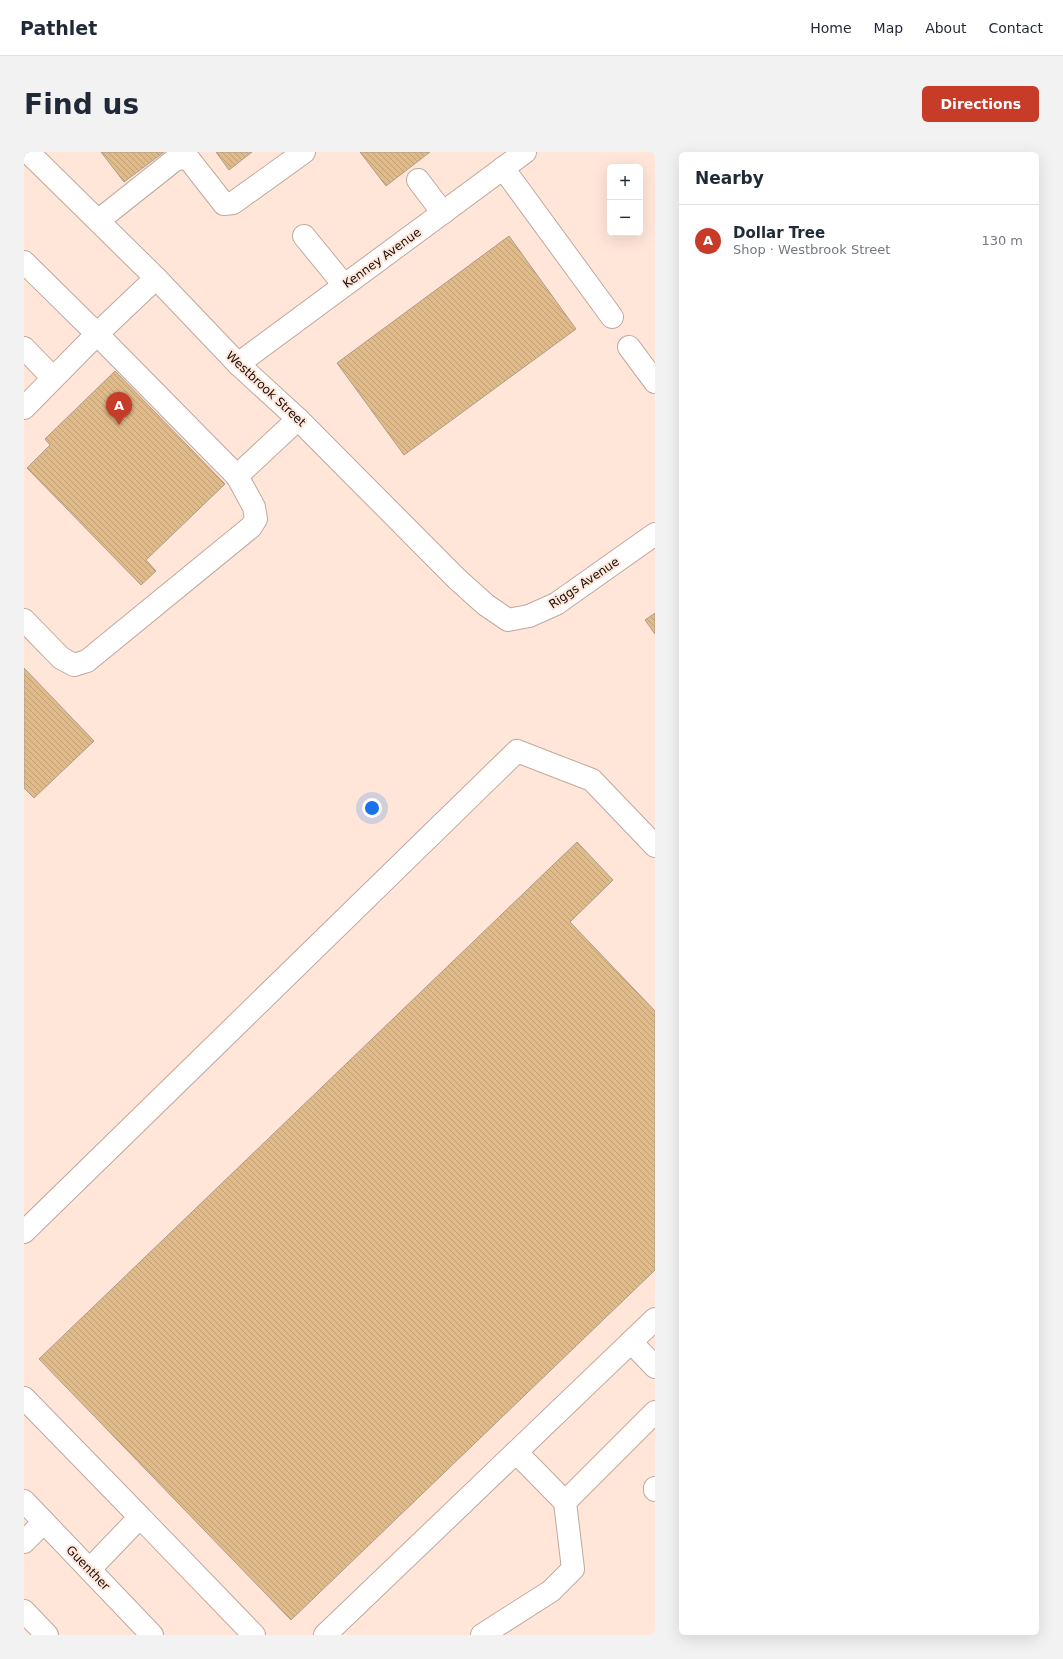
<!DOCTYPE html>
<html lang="en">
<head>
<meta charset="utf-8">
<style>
	:root { --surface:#fff; --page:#f2f2f3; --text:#1f2937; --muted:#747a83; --line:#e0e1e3; --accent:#c73b29 }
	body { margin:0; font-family:"DejaVu Sans",sans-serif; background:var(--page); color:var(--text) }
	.controls { position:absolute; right:12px; top:12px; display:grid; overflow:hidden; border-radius:6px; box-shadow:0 4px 16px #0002 }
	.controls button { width:36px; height:36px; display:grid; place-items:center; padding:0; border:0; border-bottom:1px solid var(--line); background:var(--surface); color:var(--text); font:20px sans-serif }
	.you { position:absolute; left:348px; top:656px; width:14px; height:14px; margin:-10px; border:3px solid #fff; border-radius:50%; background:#1a73e8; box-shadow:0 0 0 6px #1a73e833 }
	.badge { display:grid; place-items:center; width:26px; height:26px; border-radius:50%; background:var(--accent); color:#fff; font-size:13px; font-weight:700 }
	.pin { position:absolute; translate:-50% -33px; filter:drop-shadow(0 1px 2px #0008) }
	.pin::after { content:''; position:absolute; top:21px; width:14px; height:12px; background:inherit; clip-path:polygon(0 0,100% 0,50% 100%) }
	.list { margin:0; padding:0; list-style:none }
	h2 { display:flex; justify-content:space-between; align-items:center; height:52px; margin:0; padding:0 16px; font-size:17px }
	h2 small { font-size:13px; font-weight:400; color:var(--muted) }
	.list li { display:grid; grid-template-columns:26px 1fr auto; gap:12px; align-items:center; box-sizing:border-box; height:72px; padding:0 16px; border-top:1px solid var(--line) }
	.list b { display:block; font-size:15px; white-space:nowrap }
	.list p { margin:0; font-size:13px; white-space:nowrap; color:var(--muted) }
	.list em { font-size:13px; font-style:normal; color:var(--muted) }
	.map { position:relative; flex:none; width:631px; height:1483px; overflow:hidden; border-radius:6px }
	header { display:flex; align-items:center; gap:24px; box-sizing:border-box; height:56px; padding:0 20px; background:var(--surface); border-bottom:1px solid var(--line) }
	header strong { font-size:19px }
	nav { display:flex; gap:22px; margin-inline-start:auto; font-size:14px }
	.intro { display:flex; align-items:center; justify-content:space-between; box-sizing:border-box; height:96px; padding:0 24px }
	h1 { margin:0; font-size:28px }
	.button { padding:10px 18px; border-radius:6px; background:var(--accent); color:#fff; font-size:14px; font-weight:700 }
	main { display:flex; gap:24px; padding:0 24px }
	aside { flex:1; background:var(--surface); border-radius:6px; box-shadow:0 4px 16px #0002 }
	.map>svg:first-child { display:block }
	.building { fill:url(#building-back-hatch); stroke:#ad9e8b }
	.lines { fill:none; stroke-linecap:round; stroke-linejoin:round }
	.minor-casing { stroke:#c0a89c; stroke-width:24 }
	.minor { stroke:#fff; stroke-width:22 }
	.labels { text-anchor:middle; stroke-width:4; stroke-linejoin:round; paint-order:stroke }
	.street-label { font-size:12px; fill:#140c08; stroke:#ffe6d9 }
</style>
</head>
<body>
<header>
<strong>Pathlet</strong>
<nav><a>Home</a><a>Map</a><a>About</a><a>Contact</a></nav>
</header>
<div class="intro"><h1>Find us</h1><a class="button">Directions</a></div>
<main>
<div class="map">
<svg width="631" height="1483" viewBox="0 0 631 1483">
	<defs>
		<pattern id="building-back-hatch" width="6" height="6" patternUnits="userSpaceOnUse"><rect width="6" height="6" fill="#e1ba89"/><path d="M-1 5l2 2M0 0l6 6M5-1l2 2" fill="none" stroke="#c09f75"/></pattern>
	</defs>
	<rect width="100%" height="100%" fill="#ffe6d9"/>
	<!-- building -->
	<g class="building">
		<polygon points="77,0 140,0 100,30"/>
		<polygon points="192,0 228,0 205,18"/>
		<polygon points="336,0 406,0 362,34"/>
		<polygon points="485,84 552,177 380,303 313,211"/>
		<polygon points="91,219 201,332 122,408 132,419 117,433 3,316 26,293 21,287"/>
		<polygon points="631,461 631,482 621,468"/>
		<polygon points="0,516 70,589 10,646 0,636"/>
		<polygon points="553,690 589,728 546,770 631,859 631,1118 267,1468 15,1207"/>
	</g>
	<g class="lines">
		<!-- minor casing -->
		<g class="minor-casing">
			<g id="minor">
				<polyline points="4,0 132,126 214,212 274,267 433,427 462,453 484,468 505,464 532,452 631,382"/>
				<polyline points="479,16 588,165"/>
				<polyline points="394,28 419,61"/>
				<polyline points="75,68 152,7 164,6 200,52 209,51 280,0"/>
				<polyline points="280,84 320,133"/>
				<polyline points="0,110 73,182 0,256"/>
				<polyline points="132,126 73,182 213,324"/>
				<polyline points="605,195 631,230"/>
				<polyline points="0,196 29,226"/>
				<polyline points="214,212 501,0"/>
				<polyline points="0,468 37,506 50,513 63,509 227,375 232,367 230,355 213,324 274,267"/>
				<polyline points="0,1080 493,599 568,628 631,694"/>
				<polyline points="607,1190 631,1215"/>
				<polyline points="0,1246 116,1365"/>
				<polyline points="492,1300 541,1350"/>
				<polyline points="631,1336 631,1338"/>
				<polyline points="0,1349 128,1483"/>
				<polyline points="0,1390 20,1370"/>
				<polyline points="66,1417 116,1365 230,1483"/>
				<polyline points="0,1459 23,1483"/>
				<polyline points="301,1483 631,1167"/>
				<polyline points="458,1483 527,1439 549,1417 541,1350 631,1260"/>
			</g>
		</g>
		<!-- minor -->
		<use href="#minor" class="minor"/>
	</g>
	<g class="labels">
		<!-- street labels -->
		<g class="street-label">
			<text transform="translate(358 106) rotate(-36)" y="4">Kenney Avenue</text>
			<text transform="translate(242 237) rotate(43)" y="4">Westbrook Street</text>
			<text transform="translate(560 431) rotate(-34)" y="4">Riggs Avenue</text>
			<text transform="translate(64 1416) rotate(46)" y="4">Guenther</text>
		</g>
	</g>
</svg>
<div class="controls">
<button>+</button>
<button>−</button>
</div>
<div class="you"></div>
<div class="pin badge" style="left:95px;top:273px">A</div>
</div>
<aside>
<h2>Nearby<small></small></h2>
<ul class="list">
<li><span class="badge">A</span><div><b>Dollar Tree</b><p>Shop · Westbrook Street</p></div><em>130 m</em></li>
</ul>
</aside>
</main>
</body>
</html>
